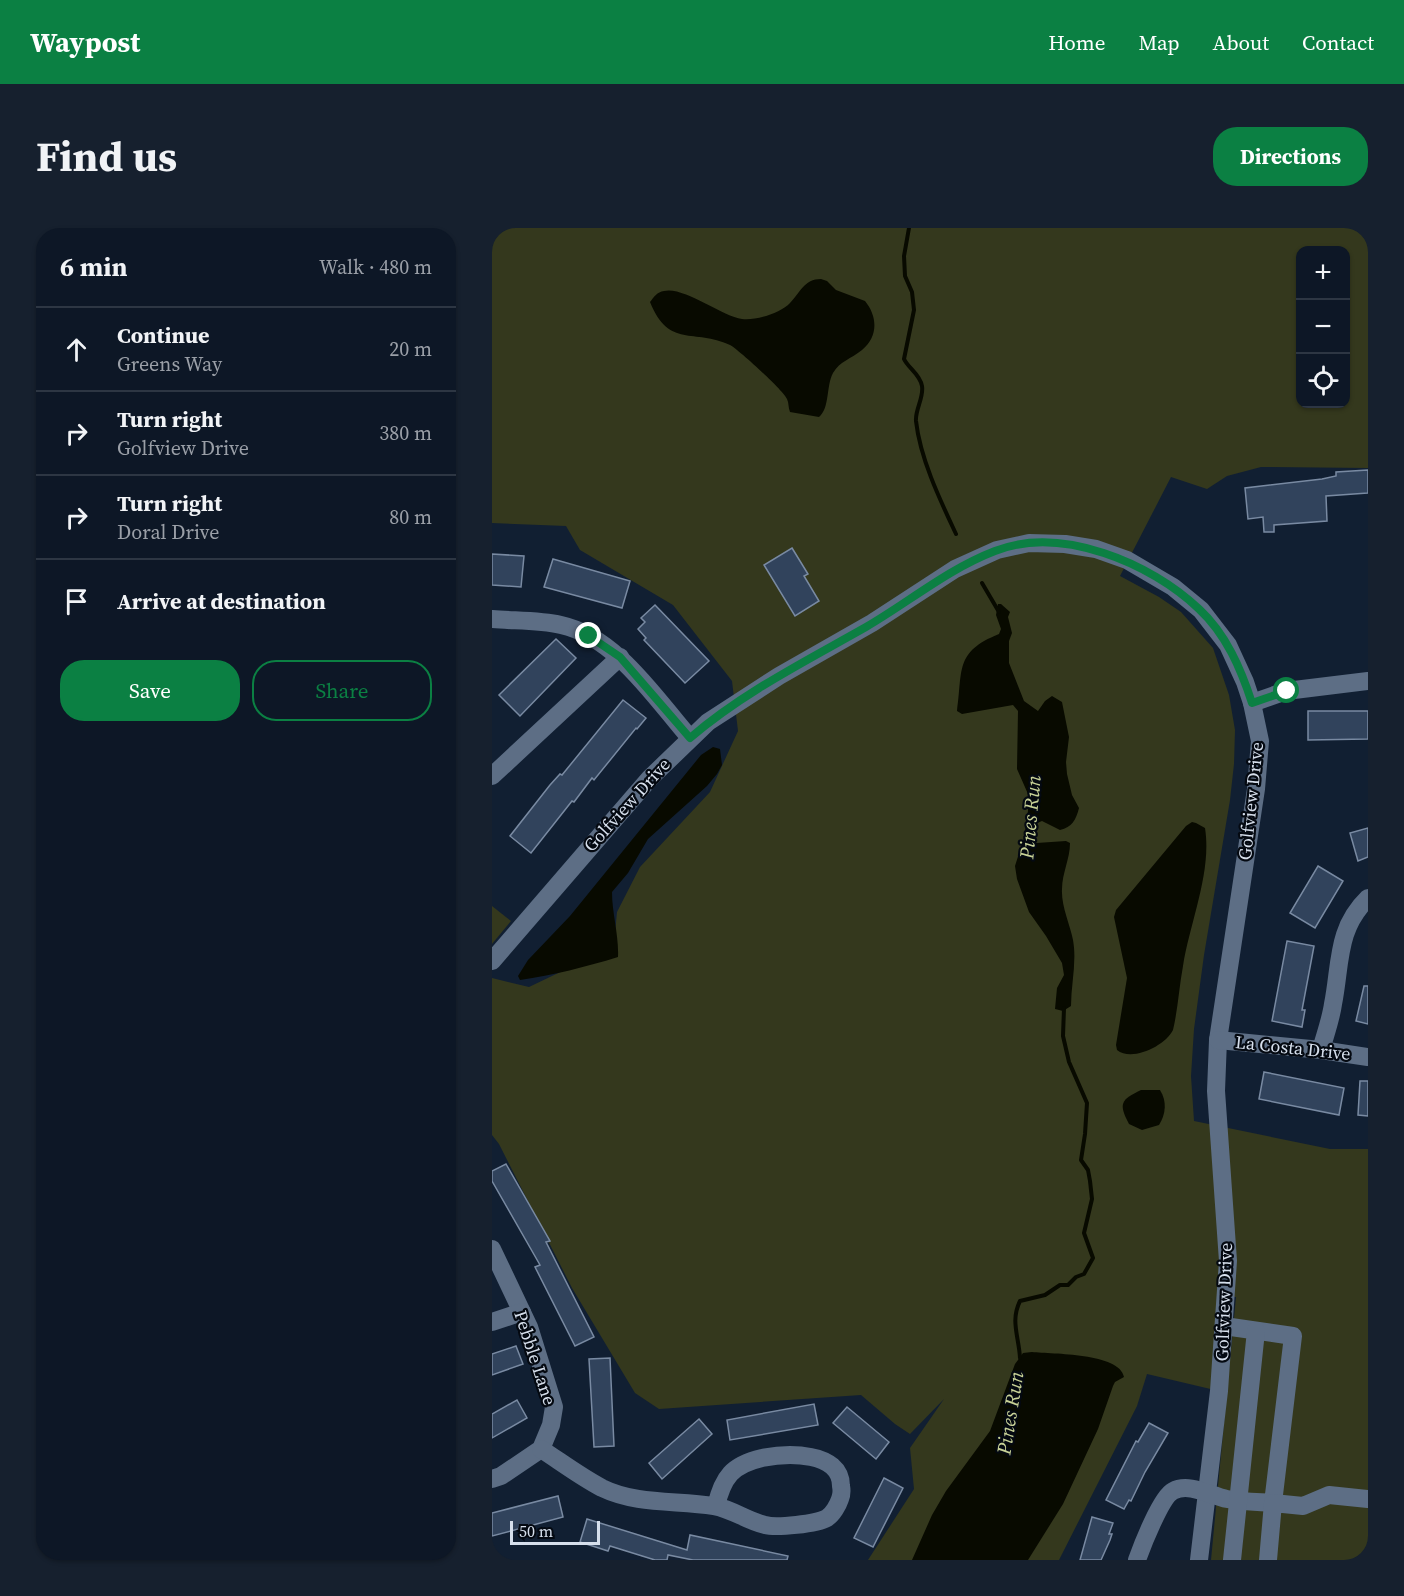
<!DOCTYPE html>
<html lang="en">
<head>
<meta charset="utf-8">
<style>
	:root { --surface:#0d1726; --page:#16202e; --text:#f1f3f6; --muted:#9a9fa7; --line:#2d3643; --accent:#0b8043 }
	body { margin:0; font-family:"Source Serif 4",serif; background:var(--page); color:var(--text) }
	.controls { position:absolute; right:18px; top:18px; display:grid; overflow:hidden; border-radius:12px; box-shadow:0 2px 4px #0004 }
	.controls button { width:54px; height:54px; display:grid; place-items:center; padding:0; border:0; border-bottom:2px solid var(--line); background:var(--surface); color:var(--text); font:30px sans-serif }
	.scale { position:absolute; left:18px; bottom:15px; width:90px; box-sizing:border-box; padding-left:6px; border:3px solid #d6dfec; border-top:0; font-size:16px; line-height:21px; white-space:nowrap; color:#d6dfec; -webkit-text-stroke:4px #040911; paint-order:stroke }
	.stop { position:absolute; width:18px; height:18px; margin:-14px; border:4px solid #0b8043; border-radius:50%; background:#fff }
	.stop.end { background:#0b8043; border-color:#fff; box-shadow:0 2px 6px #0008 }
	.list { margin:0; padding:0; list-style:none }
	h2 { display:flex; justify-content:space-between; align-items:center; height:78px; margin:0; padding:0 24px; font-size:26px }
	h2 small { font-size:20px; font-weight:400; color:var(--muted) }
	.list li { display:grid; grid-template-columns:39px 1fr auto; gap:18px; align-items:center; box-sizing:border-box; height:84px; padding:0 24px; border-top:2px solid var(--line) }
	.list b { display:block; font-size:22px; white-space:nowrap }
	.list p { margin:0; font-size:20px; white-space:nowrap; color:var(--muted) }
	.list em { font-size:20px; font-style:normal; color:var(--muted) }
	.actions { display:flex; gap:12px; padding:18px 24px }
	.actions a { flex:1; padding:14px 0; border:2px solid var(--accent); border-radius:24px; text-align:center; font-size:21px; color:var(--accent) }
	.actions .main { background:var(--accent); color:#fff }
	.icon { flex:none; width:33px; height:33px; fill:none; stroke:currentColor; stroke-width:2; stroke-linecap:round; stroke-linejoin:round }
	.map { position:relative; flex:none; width:876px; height:1332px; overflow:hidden; border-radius:24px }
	header { display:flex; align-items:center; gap:36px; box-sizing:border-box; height:84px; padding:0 30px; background:var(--accent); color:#fff }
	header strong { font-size:28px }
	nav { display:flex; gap:33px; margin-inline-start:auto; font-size:21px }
	.intro { display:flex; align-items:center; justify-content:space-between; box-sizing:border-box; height:144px; padding:0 36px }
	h1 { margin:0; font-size:42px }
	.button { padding:15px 27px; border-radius:24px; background:var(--accent); color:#fff; font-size:21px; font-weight:700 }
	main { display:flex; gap:36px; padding:0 36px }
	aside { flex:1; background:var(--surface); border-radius:24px; box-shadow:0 2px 4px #0004 }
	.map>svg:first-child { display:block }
	.green { fill:#34381d; fill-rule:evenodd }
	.water { fill:#080a00 }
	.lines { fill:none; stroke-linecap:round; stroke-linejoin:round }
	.stream { stroke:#080a00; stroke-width:4 }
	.building { fill:#31435c; stroke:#798aa2; stroke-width:1.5 }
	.minor { stroke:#5d6e85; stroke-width:18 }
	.route { stroke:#0b8043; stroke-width:8 }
	.labels { text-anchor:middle; stroke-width:4.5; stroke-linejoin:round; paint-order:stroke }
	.street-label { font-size:18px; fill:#d6dfec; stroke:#040911 }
	.water-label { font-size:20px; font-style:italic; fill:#c8d297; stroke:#040911 }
</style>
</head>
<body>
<header>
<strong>Waypost</strong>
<nav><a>Home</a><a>Map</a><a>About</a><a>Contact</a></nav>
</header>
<div class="intro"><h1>Find us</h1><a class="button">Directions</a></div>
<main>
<aside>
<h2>6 min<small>Walk · 480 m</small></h2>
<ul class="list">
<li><svg class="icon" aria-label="ahead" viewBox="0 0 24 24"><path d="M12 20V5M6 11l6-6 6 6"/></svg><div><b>Continue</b><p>Greens Way</p></div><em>20 m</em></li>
<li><svg class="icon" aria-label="right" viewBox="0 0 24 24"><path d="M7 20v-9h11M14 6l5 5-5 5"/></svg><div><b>Turn right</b><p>Golfview Drive</p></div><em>380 m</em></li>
<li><svg class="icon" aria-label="right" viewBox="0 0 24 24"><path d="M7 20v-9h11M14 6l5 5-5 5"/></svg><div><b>Turn right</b><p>Doral Drive</p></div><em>80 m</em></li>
<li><svg class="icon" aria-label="arrive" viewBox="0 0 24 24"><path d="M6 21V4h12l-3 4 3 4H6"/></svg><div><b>Arrive at destination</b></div></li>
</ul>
<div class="actions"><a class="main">Save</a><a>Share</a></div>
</aside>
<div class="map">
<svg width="876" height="1332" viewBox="0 0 876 1332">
	<rect width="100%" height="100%" fill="#111f32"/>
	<!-- green -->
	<g class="green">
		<path d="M0 0H876V240L769 239 735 248 715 261 679 249 628 348 667 369 689 384 721 420 737 467 743 502 742 536 738 572 712 727 702 801 699 848 702 893 838 921H876V1332H719L744 1069H735L727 1163 655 1146 645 1178 567 1332H376L422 1261 418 1220 452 1171 418 1206 403 1196 369 1167 167 1181 143 1165 80 1060 7 916 0 907V750L37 759 83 737 121 727 125 684 148 639 218 564 246 503 240 453 181 377 88 322 74 298 0 295ZM808 22H854V176H808Z"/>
		<polygon points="0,678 19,693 0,716"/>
	</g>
	<!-- water -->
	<g class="water">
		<path d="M329 51 335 53 344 62 373 73C386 89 386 109 370 122 359 131 348 133 341 145 334 158 338 180 327 189L298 184C296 179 297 175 295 171 292 163 246 121 238 117 202 100 177 121 158 74 162 69 165 64 172 63 191 58 230 88 250 91 263 93 289 85 298 75 308 65 312 51 329 51Z"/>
		<path d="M506 376H509L518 384 516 389 520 405 517 413V435L532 473 546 483 553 473 560 468 570 474 577 509 574 534 575 546 580 567 587 580C584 592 580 599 568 602L550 593 545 595 539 607 532 610 536 583V566L525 541 526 483 521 477C504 480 487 483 470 486L465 483C471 443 462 424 507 406L509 401 504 387Z"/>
		<path d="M221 519 228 521 230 537 225 546 215 558 156 611 136 645 120 664C120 686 127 707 126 729 94 739 61 747 28 752L26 748 36 732 78 688 209 527Z"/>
		<path d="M700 594 704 595 713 600C720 644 698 694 691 738 687 759 686 781 681 802 673 818 640 834 625 822L624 817 635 750 622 689 624 682 694 598Z"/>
		<path d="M574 613 578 615C578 631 570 645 570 661 569 678 578 696 581 712 585 734 579 756 579 778L571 783 563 781 565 760 572 747 570 735 554 708 537 684 525 651 523 638 530 616Z"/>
		<path d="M649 862H668C675 873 674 886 667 897L650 902 637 896C626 875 629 872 649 862Z"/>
		<path d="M540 1124C560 1126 628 1125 632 1149L623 1154 621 1158 606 1201 571 1276 536 1332H420L440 1287 454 1263 498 1203 523 1136 531 1125Z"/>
	</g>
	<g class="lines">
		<!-- stream -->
		<g class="stream">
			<path d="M417 0 412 28 413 48 420 64 422 82 412 131C416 140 428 146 430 158 432 170 423 181 424 193 428 230 448 272 464 306"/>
			<polyline points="490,355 507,384"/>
			<polyline points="532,620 535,604"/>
			<path d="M528 1130C527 1109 518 1093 528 1073L553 1067 568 1057H576L584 1049 592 1046 601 1030 592 1005 600 971 598 953 596 942 589 932 593 906 595 875 577 834 571 808 572 780"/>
		</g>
	</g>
	<!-- building -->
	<g class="building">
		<polygon points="876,242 876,265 834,268 835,293 782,297 782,304 772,304 771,289 756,291 753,260 830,251 844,248 844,244"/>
		<polygon points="300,320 316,346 312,348 327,373 303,388 272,337"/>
		<polygon points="0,326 32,328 29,359 0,357"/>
		<polygon points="61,331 138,353 130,380 52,359"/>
		<polygon points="163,377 217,433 193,455 152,412 154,410 146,401 153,394 149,390"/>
		<polygon points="64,411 84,430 28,488 7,467"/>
		<polygon points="131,472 154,490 145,501 144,500 102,552 100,550 82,574 80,573 39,625 18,608 58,557 68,546 70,547"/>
		<polygon points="816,483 876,483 876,511 816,512"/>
		<polygon points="876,600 876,629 866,633 858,605"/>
		<polygon points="826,638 851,653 823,700 798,685"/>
		<polygon points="795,713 822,718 810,782 813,782 810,799 780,793"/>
		<polygon points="872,758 876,758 876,796 864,793"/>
		<polygon points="772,844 852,860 847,887 767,871"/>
		<polygon points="868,853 876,853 876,888 866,887"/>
		<polygon points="14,936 58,1013 54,1014 102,1109 83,1118 43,1039 48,1037 0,953 0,943"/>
		<polygon points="24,1118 31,1136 0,1147 0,1126"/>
		<polygon points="118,1130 122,1218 102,1219 97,1131"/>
		<polygon points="25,1172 35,1190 0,1210 0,1186"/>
		<polygon points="322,1176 326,1197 238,1212 235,1192"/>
		<polygon points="355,1179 397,1214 384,1231 341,1195"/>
		<polygon points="207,1191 220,1206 170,1251 157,1235"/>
		<polygon points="657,1195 676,1205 653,1244 639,1273 637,1272 632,1281 614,1272 644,1213 646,1214"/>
		<polygon points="392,1250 411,1260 381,1319 362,1310"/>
		<polygon points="66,1268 71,1289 0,1308 0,1285"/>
		<polygon points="600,1289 621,1295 617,1306 620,1306 618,1312 609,1332 588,1332"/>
		<polygon points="95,1291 195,1322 198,1307 296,1328 295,1332 201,1332 176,1327 175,1332 163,1332 118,1318 116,1323 88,1314"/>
	</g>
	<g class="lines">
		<!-- minor -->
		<g class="minor">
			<path d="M0 391C22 393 47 392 69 397 124 409 163 470 198 510"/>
			<polyline points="760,475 794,463 876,453"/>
			<polyline points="0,548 128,429"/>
			<polyline points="0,733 158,550 216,494 287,448 380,395 463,341 505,322 537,315 573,316 604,321 635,332 681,359 709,382 736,417 753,454 760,475 768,513 764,561 726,812 724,863 736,1033 727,1163 707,1332"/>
			<polyline points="726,812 829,822 876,829"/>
			<path d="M829 822C833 807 839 791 841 776 849 736 844 701 876 670"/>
			<polyline points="0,1021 37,1099 62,1179 59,1197 49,1221 9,1248 0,1251"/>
			<polyline points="0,1094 30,1084"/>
			<path d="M49 1221C69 1234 89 1249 110 1260 145 1277 184 1272 222 1278 240 1281 255 1293 273 1297 284 1300 325 1296 335 1290 341 1286 346 1277 348 1271 350 1266 350 1263 349 1258 349 1223 295 1225 270 1230 240 1237 231 1249 224 1278"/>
			<path d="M645 1332C650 1318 669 1269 681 1263 697 1254 719 1268 735 1271 750 1274 766 1274 781 1275L801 1108 732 1098"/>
			<polyline points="740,1332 764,1103"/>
			<polyline points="776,1332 781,1275 811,1278 837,1267 876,1271"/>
		</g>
	</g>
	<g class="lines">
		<!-- route -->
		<path class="route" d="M97 408 128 429 198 510C250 465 314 433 374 399 417 374 456 341 503 323 569 297 659 335 707 381 734 406 749 441 760 475L795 463"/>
	</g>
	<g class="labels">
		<!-- street labels -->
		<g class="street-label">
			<text transform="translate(759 573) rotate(-84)" y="6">Golfview Drive</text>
			<text transform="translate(135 577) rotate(-48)" y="6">Golfview Drive</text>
			<text transform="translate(801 820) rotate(6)" y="6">La Costa Drive</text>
			<text transform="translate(732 1074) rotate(-88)" y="6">Golfview Drive</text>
			<text transform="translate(43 1130) rotate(72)" y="6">Pebble Lane</text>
		</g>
		<!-- water labels -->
		<g class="water-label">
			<text transform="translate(538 589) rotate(-85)" y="7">Pines Run</text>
			<text transform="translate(518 1185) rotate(-81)" y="7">Pines Run</text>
		</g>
	</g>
</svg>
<div class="controls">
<button>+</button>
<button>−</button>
<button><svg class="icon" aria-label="locate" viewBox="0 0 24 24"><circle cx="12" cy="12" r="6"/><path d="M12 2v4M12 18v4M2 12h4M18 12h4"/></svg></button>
</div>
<div class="scale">50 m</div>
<div class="stop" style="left:795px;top:463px"></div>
<div class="stop end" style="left:97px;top:408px"></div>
</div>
</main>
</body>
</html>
